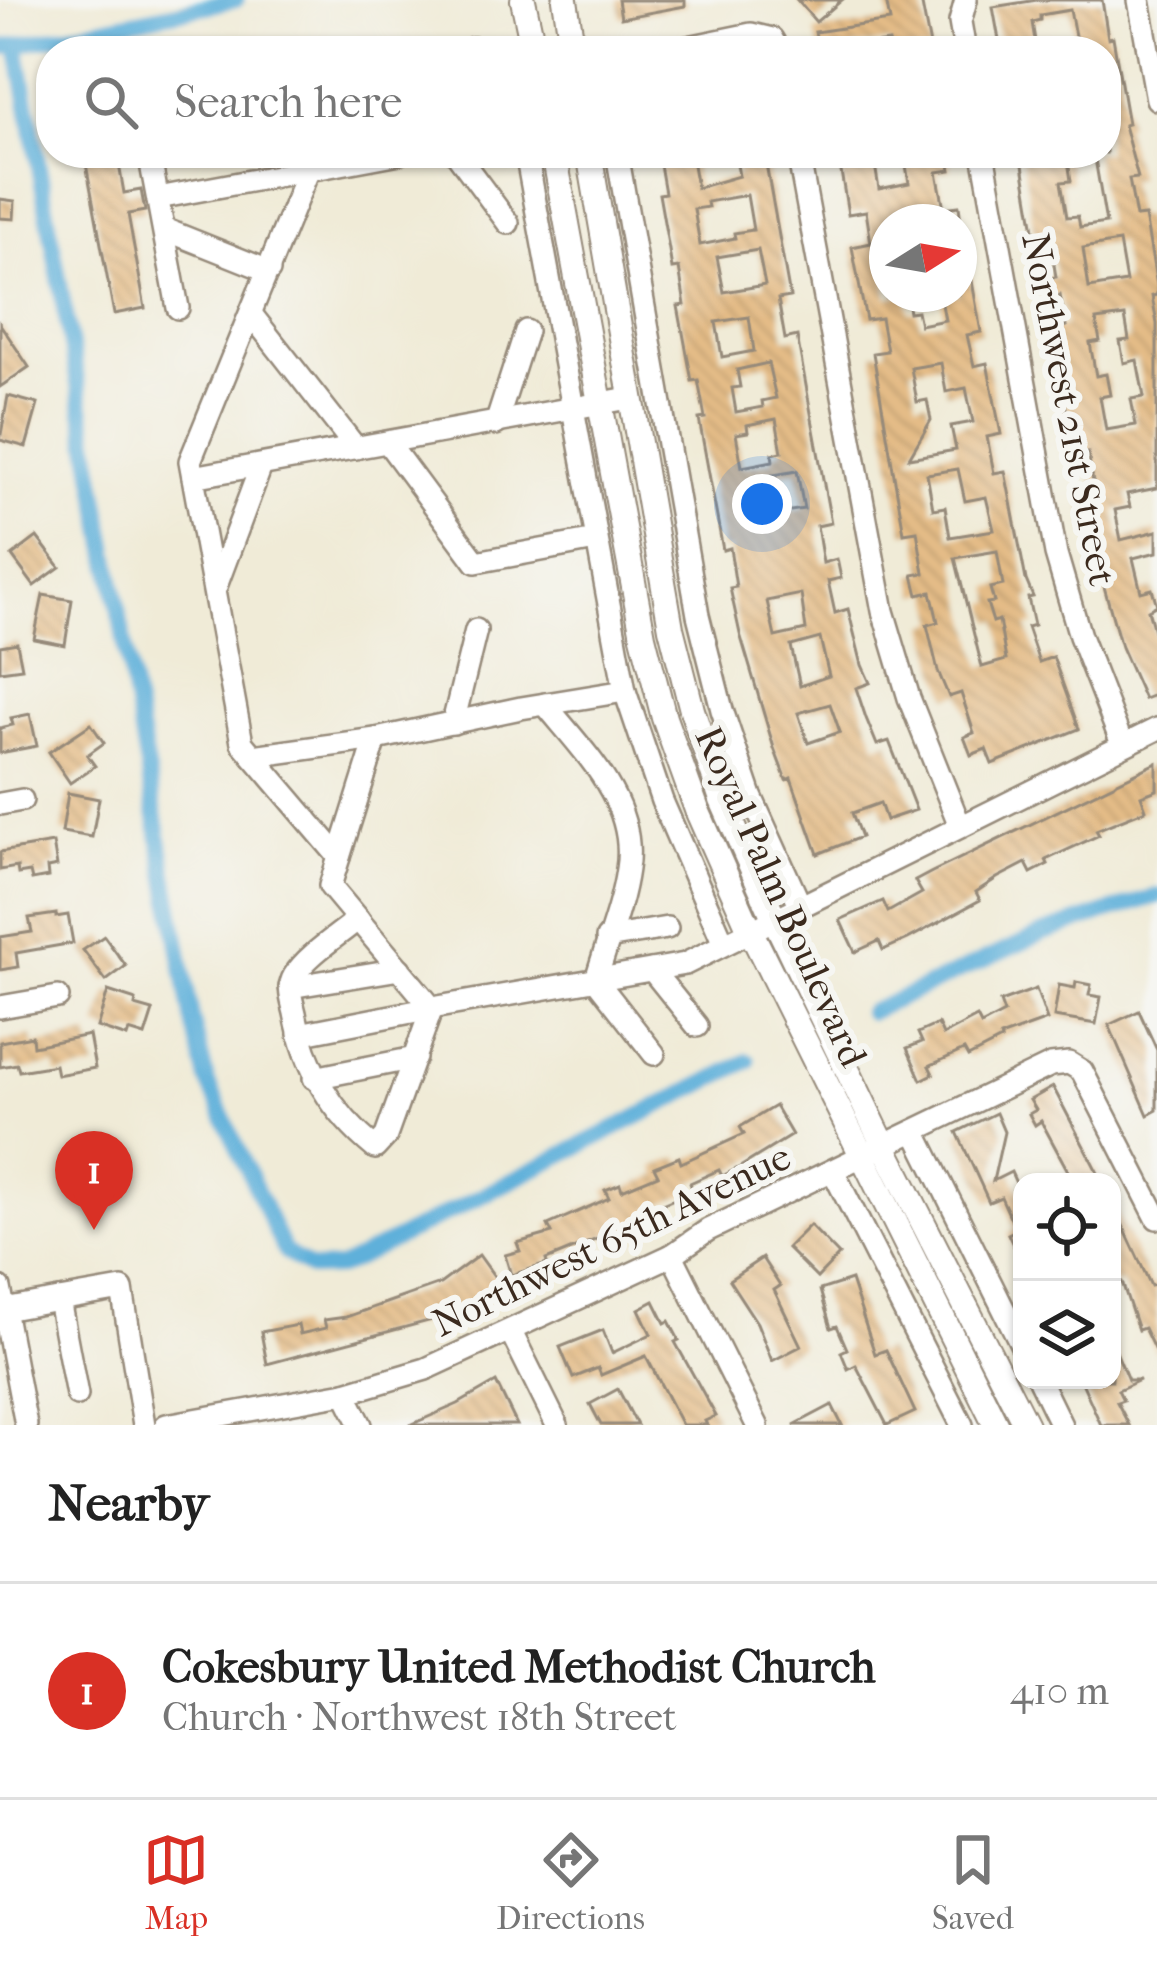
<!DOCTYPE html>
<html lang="en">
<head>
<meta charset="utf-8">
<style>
	:root { --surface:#fff; --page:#f2f2f2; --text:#222; --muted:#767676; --line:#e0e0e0; --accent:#d93025 }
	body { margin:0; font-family:"IM FELL French Canon",serif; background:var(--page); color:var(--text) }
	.controls { position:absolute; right:36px; bottom:36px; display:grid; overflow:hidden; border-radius:24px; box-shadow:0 3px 9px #0004 }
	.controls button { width:108px; height:108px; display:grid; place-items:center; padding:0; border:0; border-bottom:3px solid var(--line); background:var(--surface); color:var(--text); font:60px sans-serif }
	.compass { position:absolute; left:869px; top:204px; width:108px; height:108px; border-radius:50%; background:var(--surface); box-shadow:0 3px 9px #0004; rotate:79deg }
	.you { position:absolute; left:762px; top:504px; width:42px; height:42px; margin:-30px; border:9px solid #fff; border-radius:50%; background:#1a73e8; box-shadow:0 0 0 18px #1a73e833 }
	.badge { display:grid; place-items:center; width:78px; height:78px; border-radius:50%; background:var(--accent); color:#fff; font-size:39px; font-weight:700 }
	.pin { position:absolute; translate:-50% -99px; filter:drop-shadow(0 3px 6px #0008) }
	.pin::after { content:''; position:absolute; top:63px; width:42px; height:36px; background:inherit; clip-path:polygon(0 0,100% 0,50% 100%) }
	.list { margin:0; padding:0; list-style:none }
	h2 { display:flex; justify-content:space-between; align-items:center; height:156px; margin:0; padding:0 48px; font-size:51px }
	h2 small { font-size:39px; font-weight:400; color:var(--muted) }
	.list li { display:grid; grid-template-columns:78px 1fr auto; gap:36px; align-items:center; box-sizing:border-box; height:216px; padding:0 48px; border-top:3px solid var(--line) }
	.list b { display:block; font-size:45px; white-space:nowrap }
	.list p { margin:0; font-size:39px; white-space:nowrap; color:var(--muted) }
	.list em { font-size:39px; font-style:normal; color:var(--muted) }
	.icon { flex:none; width:66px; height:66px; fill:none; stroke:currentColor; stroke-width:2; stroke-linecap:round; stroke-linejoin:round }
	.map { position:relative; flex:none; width:1157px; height:1425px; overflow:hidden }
	.search { position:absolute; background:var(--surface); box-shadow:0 3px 9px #0004; left:36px; right:36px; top:36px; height:132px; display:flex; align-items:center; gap:30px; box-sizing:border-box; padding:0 42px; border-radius:48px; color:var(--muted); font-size:45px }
	.sheet { height:372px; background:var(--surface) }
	nav { display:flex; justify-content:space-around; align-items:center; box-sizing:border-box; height:168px; border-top:3px solid var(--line); background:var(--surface); font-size:33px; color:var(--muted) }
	nav a { display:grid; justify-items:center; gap:6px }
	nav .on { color:var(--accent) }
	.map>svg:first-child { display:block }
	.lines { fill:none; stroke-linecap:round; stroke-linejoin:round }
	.canal { stroke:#5fb0da; stroke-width:16 }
	.building { fill:url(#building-back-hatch); fill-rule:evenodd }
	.minor-casing { stroke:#968a7a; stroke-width:26 }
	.major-casing { stroke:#968a7a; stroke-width:28 }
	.minor { stroke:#fff; stroke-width:21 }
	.major { stroke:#fff; stroke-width:24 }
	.labels { text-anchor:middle; stroke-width:12; stroke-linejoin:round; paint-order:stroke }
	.street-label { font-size:39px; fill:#3b2a1e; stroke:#f6f6f2 }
</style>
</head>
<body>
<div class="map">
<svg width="1157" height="1425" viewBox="0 0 1157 1425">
	<defs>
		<pattern id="building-back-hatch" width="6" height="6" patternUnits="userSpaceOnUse" patternTransform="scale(3)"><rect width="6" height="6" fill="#e4bc87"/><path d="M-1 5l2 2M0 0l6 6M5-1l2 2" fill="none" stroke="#c4a274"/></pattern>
	</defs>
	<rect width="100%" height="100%" fill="#f6f6f2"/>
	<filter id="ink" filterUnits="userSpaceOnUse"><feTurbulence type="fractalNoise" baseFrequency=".00833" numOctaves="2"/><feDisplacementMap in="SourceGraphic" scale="24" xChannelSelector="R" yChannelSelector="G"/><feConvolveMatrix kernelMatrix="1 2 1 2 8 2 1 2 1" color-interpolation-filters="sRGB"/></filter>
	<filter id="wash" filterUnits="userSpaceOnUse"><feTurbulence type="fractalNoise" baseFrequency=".004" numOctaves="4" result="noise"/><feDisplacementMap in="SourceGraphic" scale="48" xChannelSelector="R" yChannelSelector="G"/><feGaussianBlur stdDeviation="2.7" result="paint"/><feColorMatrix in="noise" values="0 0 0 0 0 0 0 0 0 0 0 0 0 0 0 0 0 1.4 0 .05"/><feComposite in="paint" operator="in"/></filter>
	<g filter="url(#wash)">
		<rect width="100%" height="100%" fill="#f0ebd7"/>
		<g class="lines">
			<!-- canal -->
			<g class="canal">
				<polyline points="17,45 192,1018 207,1080 284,1251 311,1269 339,1268 748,1061"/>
				<polyline points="0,48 236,0"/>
				<polyline points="870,1012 1044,933 1157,896"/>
			</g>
		</g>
		<g id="blocks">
			<!-- building -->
			<g class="building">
				<polygon points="618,0 685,0 685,6 621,18"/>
				<polygon points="797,0 842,0 816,22"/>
				<polygon points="886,0 921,0 931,51 891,51 889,42 853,47 854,51 819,51 815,32 890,21"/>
				<path d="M1037 0H1102L1108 38 1113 37 1128 124 1124 125 1138 178 1129 179 1136 217 1145 216 1157 286V295L1152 296 1157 324V488L1127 494 1130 507 1115 510 1121 540 1157 531V552L1133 558 1141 592 1152 589 1157 605 1148 610 1157 641V694L1144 699 1121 647 1090 537 1080 491 1094 488 1088 453 1075 455 1051 329 1066 326 1060 295 1047 298 1043 279 1056 277 1050 240 1036 242 1021 153H1067L1071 181 1061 182 1067 217 1078 216 1080 227 1106 223 1094 153H1106V51H1078L1070 10 1040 15V20L1032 22 1036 47 1001 51 993 7ZM1119 242 1126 282 1089 288 1083 248ZM1125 316 1129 340 1120 341 1124 363 1137 360 1144 397 1131 399 1136 425 1106 430 1100 397 1110 395 1106 374 1096 376 1090 343 1100 341 1096 320Z"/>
				<polygon points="84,153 117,153 124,193 141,190 145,211 128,214 145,308 114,314"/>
				<path d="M658 153H691L697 188 739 176 735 153H764L790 297 778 299 785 339 797 336 831 523 817 526 823 563 837 559 841 578 828 581 835 613 848 609 862 665 870 683 856 688 866 718 877 745 889 741 916 810 886 820 880 803 852 813 861 837 818 854 791 778 786 780 774 748 740 634 730 588 736 587 730 548 723 550 699 419 705 418 698 380 692 381 678 306 685 305 679 268 672 269 669 250 659 194 665 193ZM747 195 753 230 734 233 735 238 700 245 694 209 708 207 707 202ZM758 250 765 285 724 292 717 257ZM749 317 754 351 722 357 716 322ZM768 363 776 398 762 401 763 407 736 412 732 388 740 387 737 370ZM776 419 782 452 772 454 773 461 742 467 736 434 748 432 747 425ZM797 471 804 509 764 515 756 478ZM801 594 806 630 775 637 767 601ZM820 638 829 676 800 686 791 646ZM830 704 840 732 808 743 798 713Z"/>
				<path d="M838 153H873L879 189 909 183 904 153H948L951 170 937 172 944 208 959 206 961 222H887V298L906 294 909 312 917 311 920 325 945 320 940 294H959V247H966L981 332 967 335 974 366 987 363 1001 434 987 437 994 473 1005 471 1026 580 1033 597 1028 598 1034 625 1027 627 1039 662 1053 657 1079 729 992 764 986 749 971 755 964 737 974 733 961 693 949 697 938 671 927 625 938 622 931 592 918 595 913 575 924 573 917 531 904 533 873 353 887 351 881 318 866 320 852 247 871 243 866 211 848 214ZM941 363 946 392 966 388 973 422 951 426 956 450 909 458 931 420 927 400 917 402 911 368ZM958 469 965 501 986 497 994 530 950 537 945 507 933 509 927 474ZM997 551 1003 585 990 588 994 602 987 603 993 622 999 620 1006 660 982 667 955 558Z"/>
				<polygon points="0,199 15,201 14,219 0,218"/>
				<polygon points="0,324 29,367 0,387"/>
				<polygon points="8,396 38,404 26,447 0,440"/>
				<polygon points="37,537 60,567 34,586 12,556"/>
				<polygon points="43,595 72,600 65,645 34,639"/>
				<polygon points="17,643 22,668 0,671 0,646"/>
				<polygon points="30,714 37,746 0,753 0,728 13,725 11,718"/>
				<polygon points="91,724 104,743 87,755 95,766 70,783 49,752"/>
				<polygon points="1157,763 1157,790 1141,796 1146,810 1096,830 1099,835 1046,860 1048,864 1031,873 1026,863 997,878 976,892 980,900 908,939 883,950 879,941 855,952 840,920 883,901 888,912 922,893 915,881 932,872"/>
				<polygon points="68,793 99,799 92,837 62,832"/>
				<polygon points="53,843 57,866 47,868 48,877 32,880 30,872 18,874 17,867 0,870 0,852"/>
				<polygon points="56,914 56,917 68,915 73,943 16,953 18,967 0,970 0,937 32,932 29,918"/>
				<polygon points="104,936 126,966 106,981 83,950"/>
				<polygon points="1076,982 1091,985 1089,995 1101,997 1096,1024 1054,1017 1059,985 1075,988"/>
				<polygon points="1036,989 1047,1020 1000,1037 1001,1040 968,1057 964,1050 929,1066 933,1074 921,1080 907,1048 922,1042 918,1033 938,1024 943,1035 977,1017 981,1025 1004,1013 1000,1002"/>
				<polygon points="108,991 136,1000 135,1006 153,1011 145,1036 129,1031 127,1037 97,1027"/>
				<polygon points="1139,1011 1157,1050 1157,1110 1148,1115 1109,1025"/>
				<polygon points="89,1035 95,1068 57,1075 55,1065 19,1071 17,1064 0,1067 0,1042 32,1036 33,1046"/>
				<polygon points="1053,1087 1099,1175 1085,1182 1074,1182 1041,1121 1035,1125 1029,1114 1036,1110 1030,1100"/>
				<polygon points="775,1106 792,1135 740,1167 722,1176 719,1170 690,1183 693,1191 648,1210 651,1217 546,1260 547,1264 511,1275 505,1255 520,1251 517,1243 552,1233 548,1225 609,1198 605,1190 620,1184 622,1190 658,1175 654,1167 679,1157 681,1163 744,1134 740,1127"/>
				<polygon points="996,1113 1004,1132 993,1181 1011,1172 1022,1196 1022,1264 1008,1234 1016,1230 1001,1197 989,1202 957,1132"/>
				<polygon points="1112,1202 1151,1286 1157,1284 1157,1355 1144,1328 1138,1330 1122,1282 1115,1285 1112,1277"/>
				<polygon points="810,1225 839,1255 817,1278 787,1248"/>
				<polygon points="479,1255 499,1283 459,1313 267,1364 261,1332 298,1325 300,1334 326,1328 324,1320 346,1317 440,1284"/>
				<polygon points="762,1258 780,1286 774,1290 801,1346 772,1361 757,1323 729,1280"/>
				<polygon points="851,1280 875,1354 886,1350 915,1412 887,1425 856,1365 848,1369 841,1352 847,1349 837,1326 831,1328 820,1290"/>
				<polygon points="654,1301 665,1323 669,1321 679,1340 675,1342 716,1416 705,1421 707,1425 682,1425 646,1356 601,1375 598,1368 573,1378 560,1347 603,1330 612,1353 651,1334 639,1309"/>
				<polygon points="1112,1342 1128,1380 1140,1380 1118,1390 1123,1400 1117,1402 1129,1425 1101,1425 1081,1380 1112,1380"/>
				<polygon points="496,1382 517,1425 410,1425 458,1404"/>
				<polygon points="618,1389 637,1425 601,1425 590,1404"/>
				<polygon points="832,1405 842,1425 794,1425"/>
			</g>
		</g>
	</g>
	<g filter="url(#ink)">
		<use href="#blocks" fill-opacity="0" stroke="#968a7a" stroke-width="3"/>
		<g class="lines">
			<!-- minor casing -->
			<g class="minor-casing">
				<g id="minor">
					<polyline points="1139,0 1157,99"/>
					<polyline points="473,51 473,48"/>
					<polyline points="669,51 751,34 772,39 779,51"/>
					<polyline points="965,51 960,22 966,0"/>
					<polyline points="149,153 178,308"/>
					<polyline points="295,153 309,169 190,461 242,743 339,857"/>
					<polyline points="456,153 508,223"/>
					<polyline points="526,153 625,691 662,801 724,944"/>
					<polyline points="617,153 698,615 722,710 751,796 800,905"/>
					<polyline points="798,153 883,611 909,698 960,826"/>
					<polyline points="983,153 1056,554 1080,636 1122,744"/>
					<polyline points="158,198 400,153"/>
					<polyline points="164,229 269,271"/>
					<polyline points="251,314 356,448"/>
					<polyline points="496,424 526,331"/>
					<polyline points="388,443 476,562 596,540"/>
					<polyline points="193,477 629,398"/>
					<polyline points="215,589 261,466"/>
					<polyline points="625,691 521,708 376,739 330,886 432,1008 685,964 1157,729"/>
					<path d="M545 704C583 751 638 803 627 869 622 906 606 944 596 980L654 1054"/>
					<polyline points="453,723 476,630"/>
					<polyline points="253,756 376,739"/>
					<polyline points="0,804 22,800"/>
					<path d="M358 919C338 936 307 955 294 976 287 988 292 1000 295 1013 305 1068 332 1113 375 1148L386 1136 432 1008"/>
					<polyline points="607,938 667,928"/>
					<polyline points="652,970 697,1026"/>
					<polyline points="290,987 400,969"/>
					<polyline points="0,1007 58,997"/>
					<polyline points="299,1034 432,1008"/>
					<polyline points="314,1078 415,1058"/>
					<polyline points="915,1131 1022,1346"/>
					<polyline points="833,1171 962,1425"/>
					<polyline points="672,1255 757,1425"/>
					<polyline points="0,1288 26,1425"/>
					<polyline points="4,1310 59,1300"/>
					<polyline points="511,1332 557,1425"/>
					<polyline points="1039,1380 1061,1425"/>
					<polyline points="345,1393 361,1425"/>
					<polyline points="77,1395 59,1300 122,1289 144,1425"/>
					<polyline points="166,1425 345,1393 426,1369 672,1255 708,1230 1051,1065 1069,1063 1082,1071 1157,1218"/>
				</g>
			</g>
			<!-- major casing -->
			<g class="major-casing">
				<g id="major">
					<polyline points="523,0 534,51"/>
					<polyline points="565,0 573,51"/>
					<polyline points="554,153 643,636 664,718 697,810 750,930 996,1425"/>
					<polyline points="589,153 671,628 692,710 722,800 774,918 884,1146 1026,1425"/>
				</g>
			</g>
			<!-- minor -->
			<use href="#minor" class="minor"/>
			<!-- major -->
			<use href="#major" class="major"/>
		</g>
	</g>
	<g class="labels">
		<!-- street labels -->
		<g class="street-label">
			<text transform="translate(1070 409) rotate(79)" y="14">Northwest 21st Street</text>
			<text transform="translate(782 896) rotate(66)" y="14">Royal Palm Boulevard</text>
			<text transform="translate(611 1239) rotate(-26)" y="14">Northwest 65th Avenue</text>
		</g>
	</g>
</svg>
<div class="controls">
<button><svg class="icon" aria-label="locate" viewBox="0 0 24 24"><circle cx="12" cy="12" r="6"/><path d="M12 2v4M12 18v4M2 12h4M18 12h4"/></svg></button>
<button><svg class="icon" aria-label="layers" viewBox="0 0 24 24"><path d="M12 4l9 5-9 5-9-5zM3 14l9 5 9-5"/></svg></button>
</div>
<svg class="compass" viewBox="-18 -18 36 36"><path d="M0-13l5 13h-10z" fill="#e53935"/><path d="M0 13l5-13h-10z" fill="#767676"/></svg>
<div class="you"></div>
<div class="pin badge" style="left:94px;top:1230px">1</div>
<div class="search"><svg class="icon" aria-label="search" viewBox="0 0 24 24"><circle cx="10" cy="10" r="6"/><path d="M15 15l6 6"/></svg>Search here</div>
</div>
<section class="sheet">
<h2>Nearby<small></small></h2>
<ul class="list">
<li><span class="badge">1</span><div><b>Cokesbury United Methodist Church</b><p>Church · Northwest 18th Street</p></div><em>410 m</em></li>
</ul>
</section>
<nav>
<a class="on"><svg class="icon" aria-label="map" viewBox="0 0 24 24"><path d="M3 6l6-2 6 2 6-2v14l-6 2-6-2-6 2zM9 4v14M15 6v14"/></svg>Map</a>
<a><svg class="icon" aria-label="directions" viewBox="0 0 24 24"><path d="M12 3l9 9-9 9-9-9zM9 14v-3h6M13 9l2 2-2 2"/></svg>Directions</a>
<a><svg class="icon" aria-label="saved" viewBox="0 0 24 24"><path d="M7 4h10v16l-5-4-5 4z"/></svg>Saved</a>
</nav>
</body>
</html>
